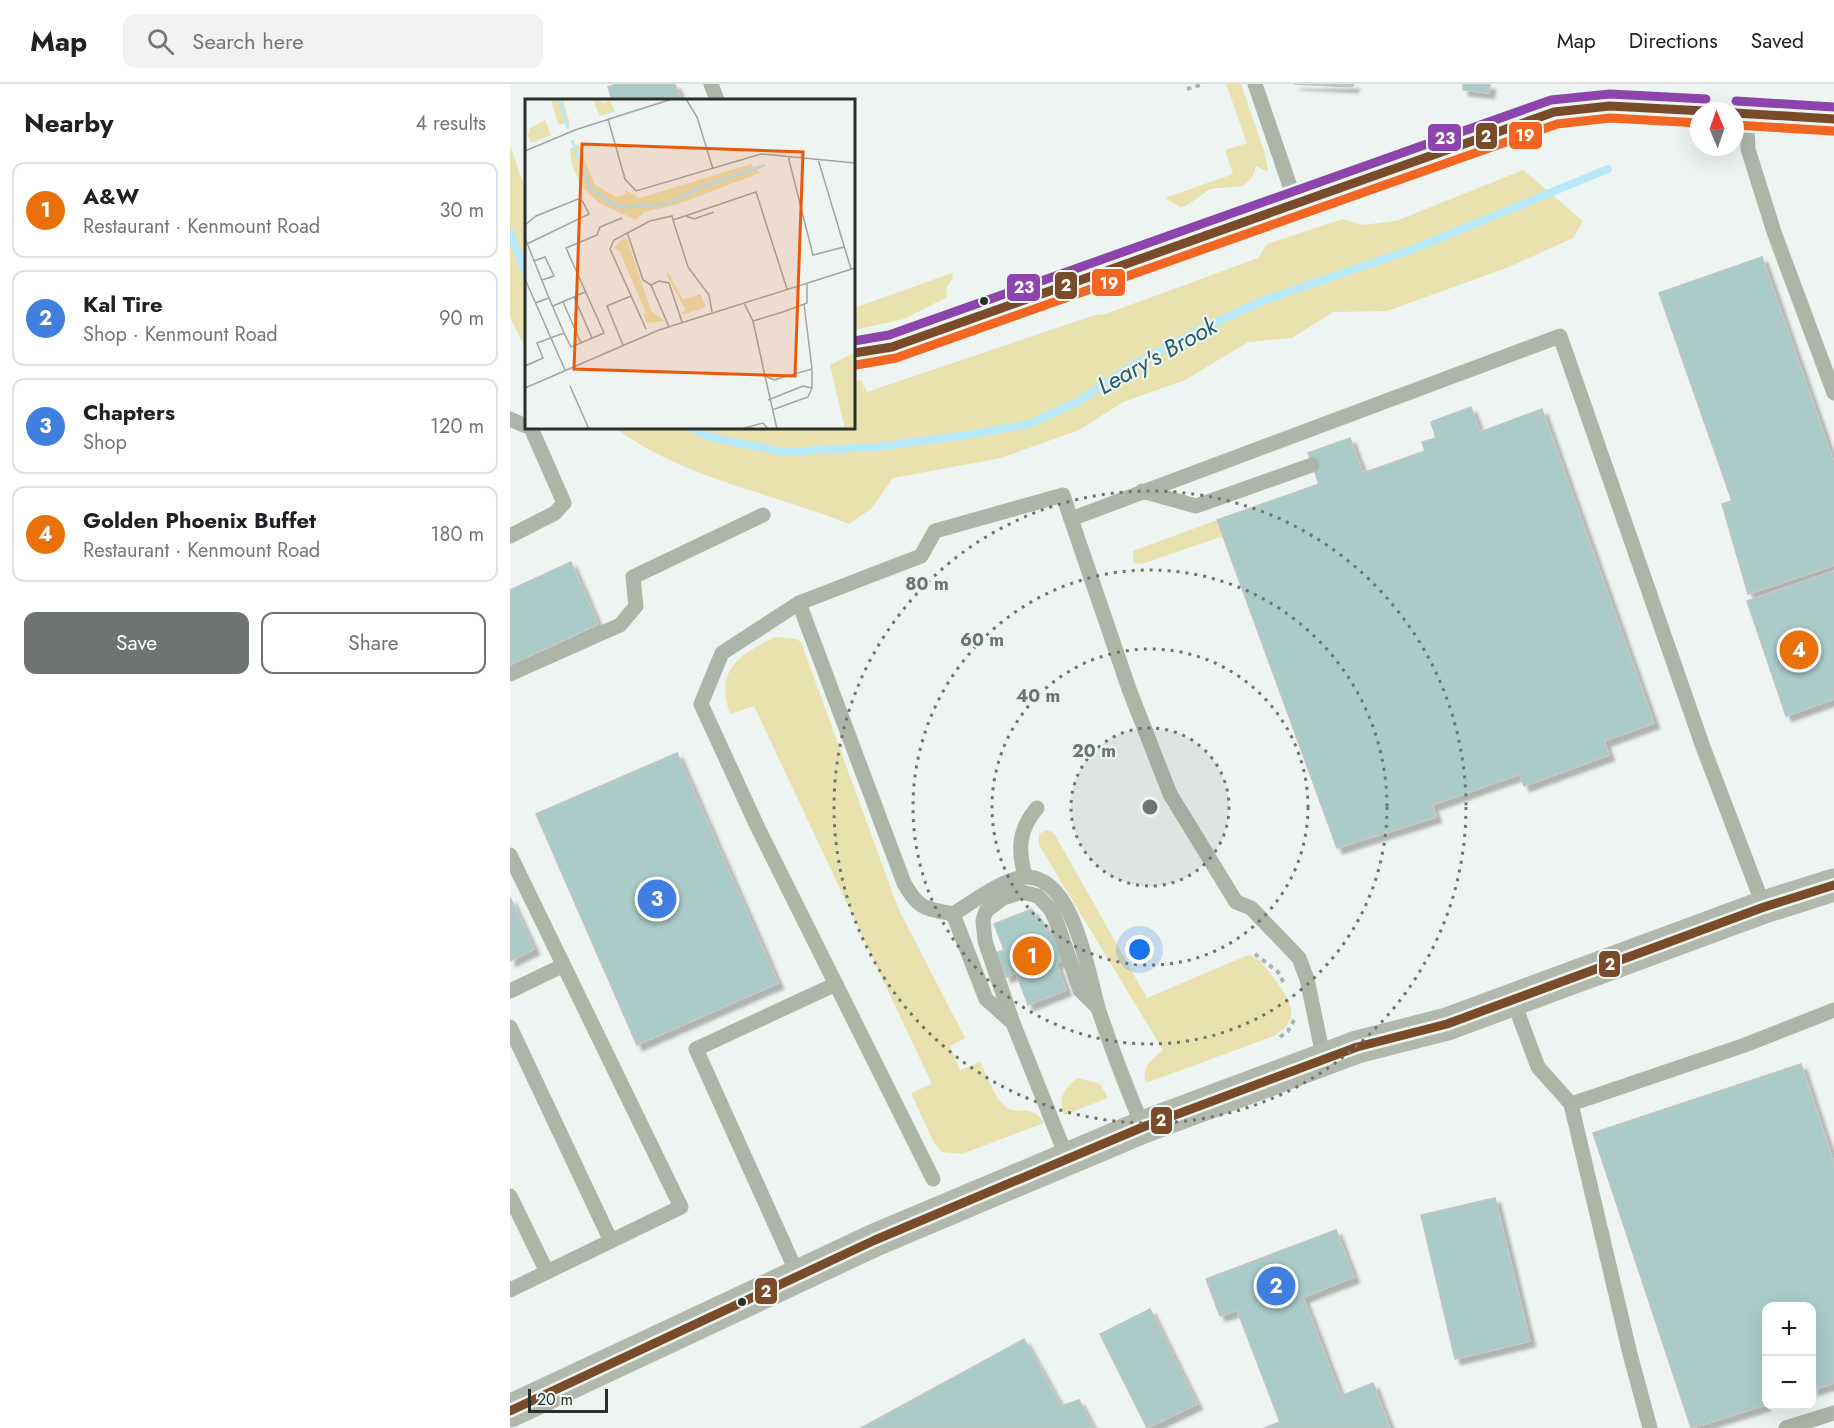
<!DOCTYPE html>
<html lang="en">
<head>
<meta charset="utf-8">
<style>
	:root { --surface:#fff; --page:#f2f2f2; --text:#202124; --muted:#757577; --line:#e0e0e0; --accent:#6f7471 }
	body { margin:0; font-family:Jost,sans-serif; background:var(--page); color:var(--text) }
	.controls { position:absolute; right:18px; bottom:18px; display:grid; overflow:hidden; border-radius:12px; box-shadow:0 6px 24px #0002 }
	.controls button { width:54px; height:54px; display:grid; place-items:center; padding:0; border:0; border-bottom:2px solid var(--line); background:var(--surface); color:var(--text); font:30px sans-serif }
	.compass { position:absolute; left:1180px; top:18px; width:54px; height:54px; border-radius:50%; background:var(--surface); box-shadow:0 6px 24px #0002; rotate:358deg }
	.scale { position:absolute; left:18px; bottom:15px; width:80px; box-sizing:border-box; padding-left:6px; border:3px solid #2b2f2c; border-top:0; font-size:16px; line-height:21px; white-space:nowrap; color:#2b2f2c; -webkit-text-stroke:4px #ecf6f0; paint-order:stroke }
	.you { position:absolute; left:630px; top:866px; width:21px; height:21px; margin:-15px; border:4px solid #fff; border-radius:50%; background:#1a73e8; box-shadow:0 0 0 9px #1a73e833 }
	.badge { display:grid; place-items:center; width:39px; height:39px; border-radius:50%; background:var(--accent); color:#fff; font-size:20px; font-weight:700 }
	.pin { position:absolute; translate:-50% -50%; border:3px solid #fff; box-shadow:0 2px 6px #0006 }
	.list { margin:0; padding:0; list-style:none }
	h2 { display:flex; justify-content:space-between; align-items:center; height:78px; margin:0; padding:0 24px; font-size:26px }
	h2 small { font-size:20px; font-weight:400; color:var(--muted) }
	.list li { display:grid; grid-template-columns:39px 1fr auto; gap:18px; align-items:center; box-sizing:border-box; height:96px; margin:0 12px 12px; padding:0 12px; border:2px solid var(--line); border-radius:12px }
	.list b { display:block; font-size:22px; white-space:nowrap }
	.list p { margin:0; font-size:20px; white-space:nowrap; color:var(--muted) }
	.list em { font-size:20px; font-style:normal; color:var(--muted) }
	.actions { display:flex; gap:12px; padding:18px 24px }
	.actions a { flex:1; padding:14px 0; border:2px solid var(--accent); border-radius:12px; text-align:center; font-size:21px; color:var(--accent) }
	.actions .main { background:var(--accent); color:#fff }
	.icon { flex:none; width:33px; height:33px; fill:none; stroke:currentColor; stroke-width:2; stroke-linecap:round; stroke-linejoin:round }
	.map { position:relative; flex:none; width:1324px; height:1344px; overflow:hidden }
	header { display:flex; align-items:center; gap:36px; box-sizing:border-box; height:84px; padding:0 30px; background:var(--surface); border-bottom:2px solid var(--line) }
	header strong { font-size:28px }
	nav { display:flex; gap:33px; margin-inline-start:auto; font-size:21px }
	.search { width:420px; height:54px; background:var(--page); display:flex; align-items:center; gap:15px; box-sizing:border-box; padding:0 21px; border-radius:12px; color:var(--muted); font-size:22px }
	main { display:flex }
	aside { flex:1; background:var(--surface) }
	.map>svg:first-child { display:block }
	.green { fill:#e9e1ae }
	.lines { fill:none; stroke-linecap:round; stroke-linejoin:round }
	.stream { stroke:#b8e9f9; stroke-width:8 }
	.building { fill:#abcbc9; stroke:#c1c6c5; stroke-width:1.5; filter:url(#shadow) }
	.path { stroke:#adb3aa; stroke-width:4; stroke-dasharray:4.5 4.5; stroke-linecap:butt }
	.lane { stroke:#adb5a9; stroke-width:15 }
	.primary { stroke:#b2b8ae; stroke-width:33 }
	.bus-1-casing { stroke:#ecf6f0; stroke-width:14 }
	.bus-2-casing { stroke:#ecf6f0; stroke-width:14 }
	.bus-3-casing { stroke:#ecf6f0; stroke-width:14 }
	.bus-1 { stroke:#7a4b2a; stroke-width:9 }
	.bus-2 { stroke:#f26522; stroke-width:9 }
	.bus-3 { stroke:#8e44ad; stroke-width:9 }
	.ring { fill:none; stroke:#6f7471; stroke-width:3; stroke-dasharray:3 6 }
	.bus-dot { fill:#2b2f2c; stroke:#ecf6f0; stroke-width:2 }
	.labels { text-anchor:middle; stroke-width:4.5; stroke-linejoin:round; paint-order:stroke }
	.water-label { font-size:24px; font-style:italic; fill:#285c6d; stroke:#ecf6f0 }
	.inset-river { fill:none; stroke:#b8e9f9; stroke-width:3 }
	.inset-road { fill:none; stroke:#a0a5a2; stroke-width:1.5 }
	.view { fill:#e8590c; fill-opacity:0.15; stroke:#e8590c; stroke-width:3 }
	.inset-edge { fill:none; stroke:#2b2f2c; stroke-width:3 }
	.centre { fill:#6f7471; stroke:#ecf6f0; stroke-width:3 }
	.ring-label { font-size:18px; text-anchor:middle; font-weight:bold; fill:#6f7471; stroke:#ecf6f0; stroke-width:4.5; stroke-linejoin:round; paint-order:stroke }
	.line-badge { stroke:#ecf6f0; stroke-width:2 }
	.badge-label { font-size:16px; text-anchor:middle; font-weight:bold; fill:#fff }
</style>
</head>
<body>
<header>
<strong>Map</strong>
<div class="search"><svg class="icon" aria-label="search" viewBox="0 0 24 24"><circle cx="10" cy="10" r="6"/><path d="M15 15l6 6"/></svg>Search here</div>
<nav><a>Map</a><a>Directions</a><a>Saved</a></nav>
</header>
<main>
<aside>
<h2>Nearby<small>4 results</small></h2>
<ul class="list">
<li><span class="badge" style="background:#e8710a">1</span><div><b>A&amp;W</b><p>Restaurant · Kenmount Road</p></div><em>30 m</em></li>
<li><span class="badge" style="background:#3f7fe0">2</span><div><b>Kal Tire</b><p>Shop · Kenmount Road</p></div><em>90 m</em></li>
<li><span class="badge" style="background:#3f7fe0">3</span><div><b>Chapters</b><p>Shop</p></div><em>120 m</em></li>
<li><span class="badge" style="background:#e8710a">4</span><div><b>Golden Phoenix Buffet</b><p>Restaurant · Kenmount Road</p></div><em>180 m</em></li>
</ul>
<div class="actions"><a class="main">Save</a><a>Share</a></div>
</aside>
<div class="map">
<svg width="1324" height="1344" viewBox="0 0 1324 1344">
	<defs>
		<filter id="shadow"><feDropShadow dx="5.5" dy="5.5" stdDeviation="1.5" flood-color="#0004"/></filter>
	</defs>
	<rect width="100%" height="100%" fill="#eef4f1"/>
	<!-- green -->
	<g class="green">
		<polygon points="716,0 731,0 755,70 758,88 746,82 742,94 733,102 700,105 676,122 670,123 655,114 723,90 715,66 737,59"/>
		<polygon points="0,61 16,107 16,265 0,233"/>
		<path d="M1013 86 1073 137 1063 154 999 183 877 227 823 228 782 254 738 258 675 296 613 318 569 346 491 374 383 394 361 425 339 440C263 409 171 394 106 344H344V297L351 296 357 308 588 230 593 231 748 174 757 160 832 135 852 141 886 137Z"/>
		<polygon points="442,189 443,194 436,204 437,213 394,235 344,246 344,224"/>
		<polygon points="707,436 713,452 632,480 624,479 623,467"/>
		<path d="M264 553 286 555 291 558 388 824 455 954 440 962 450 986 470 978 487 1014 498 1025C514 1029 524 1022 534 1039L452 1070 432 1068 424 1059 401 1009 422 1000 244 622 220 630C205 585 228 573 264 553Z"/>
		<path d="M537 746 544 749 637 914 738 871C751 875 757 885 765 896 781 917 792 935 764 952L636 999C631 982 642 975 653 966L529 761V750Z"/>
		<path d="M569 994 590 1000 598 1014 554 1031C548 1014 554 1002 569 994Z"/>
	</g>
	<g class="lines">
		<!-- stream -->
		<g class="stream">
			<polyline points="0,147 16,191"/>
			<polyline points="181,344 200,353 273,368 365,363 457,351 519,340 569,317 618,284 683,249 752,217 903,165 1098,85"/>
		</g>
	</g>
	<!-- building -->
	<g class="building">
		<polygon points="107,0 165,0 171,16 102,16 98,3"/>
		<polygon points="784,0 844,0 842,3"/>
		<polygon points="953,0 980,0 979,9 953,6"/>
		<polygon points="1252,173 1324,379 1324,481 1238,510 1212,420 1222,417 1149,209"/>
		<polygon points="961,323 970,348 1032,325 1144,639 1094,657 1099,671 1014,702 1010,690 922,721 926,733 827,764 707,436 809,400 798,369 840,354 853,389 915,367 912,358 926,354 921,338"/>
		<polygon points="61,478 88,540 0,581 0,506"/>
		<polygon points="1324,487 1324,615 1276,632 1237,517"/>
		<polygon points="167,669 268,899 127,961 26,730"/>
		<polygon points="0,813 24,865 0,877"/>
		<polygon points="522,825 527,838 532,836 537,848 545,845 557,874 546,879 556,906 518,921 506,889 496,893 486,869 494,866 484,840"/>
		<polygon points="1291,980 1324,1079 1324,1299 1302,1306 1302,1222 1256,1222 1256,1321 1181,1344 1083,1049"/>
		<polygon points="985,1114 1020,1257 945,1275 911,1131"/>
		<polygon points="826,1146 844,1193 793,1213 831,1312 863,1299 880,1344 754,1344 770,1338 727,1226 710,1232 696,1195"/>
		<polygon points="640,1225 687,1320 637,1344 590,1250"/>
		<polygon points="514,1255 551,1322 569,1316 583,1344 351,1344"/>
	</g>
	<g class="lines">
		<!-- path -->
		<g class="path">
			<polyline points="677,5 693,0"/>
			<polyline points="745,870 768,888 775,901"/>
			<polyline points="770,953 778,947 784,936"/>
		</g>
		<!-- lane -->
		<g class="lane">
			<polyline points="201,0 207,16"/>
			<polyline points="745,0 786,120"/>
			<polyline points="1225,29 1324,35"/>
			<polyline points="1236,29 1238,65 1264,148 1324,309"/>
			<path d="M344 269 382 263 1044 28C1094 18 1144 24 1195 27"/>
			<polyline points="0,335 16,342"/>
			<polyline points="632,407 686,422 802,381"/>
			<polyline points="561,435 619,605 660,710 726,818 741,824 789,874 797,895 814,976"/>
			<polyline points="0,452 45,429 54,419 21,344"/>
			<path d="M289 519 394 799C409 826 415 824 443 830"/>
			<polyline points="0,590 110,541 126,522 123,493 253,431"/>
			<polyline points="0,771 171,1123 0,1206"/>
			<path d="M515 792C508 766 508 746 527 724"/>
			<polyline points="0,907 52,882"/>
			<polyline points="1003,916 1028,983 1061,1020 1235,961 1324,926"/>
			<polyline points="503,939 475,857 473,836 476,827 493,814 512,808 528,812 541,826 547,839 570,906 588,924"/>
			<polyline points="0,943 101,1157"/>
			<polyline points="1061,1020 1120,1270 1140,1344"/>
			<path d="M557 1074 503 939 476 915 443 830C461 819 497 792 517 793 565 794 578 891 589 927 602 966 617 1005 633 1043"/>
			<polyline points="423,1095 247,742 191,620 212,569 289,519 411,472 425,447 553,411 561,435 1050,252 1193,663 1254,823"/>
			<polyline points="0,1112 37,1188"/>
			<polyline points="288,1191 186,965 326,900"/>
			<polyline points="1276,1344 1324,1329"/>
		</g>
		<!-- primary -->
		<polyline class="primary" points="0,1327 365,1156 633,1043 847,963 937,940 1254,823 1324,801"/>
		<!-- bus-1 casing -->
		<g class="bus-1-casing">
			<g id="bus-1">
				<polyline points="1225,29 1324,35"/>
				<polyline points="344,269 382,263 1044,28 1100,22 1195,27"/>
				<polyline points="0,1327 365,1156 633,1043 847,963 937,940 1254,823 1324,801"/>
			</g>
		</g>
		<!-- bus-2 casing -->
		<g class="bus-2-casing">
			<g id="bus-2">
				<polyline points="1225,41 1323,47"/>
				<polyline points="346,281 386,274 1047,40 1100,34 1189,39"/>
			</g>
		</g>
		<!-- bus-3 casing -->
		<g class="bus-3-casing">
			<g id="bus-3">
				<polyline points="1226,17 1324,23"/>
				<polyline points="344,257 379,251 1041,16 1100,10 1196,15"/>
			</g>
		</g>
		<!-- bus-1 -->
		<use href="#bus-1" class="bus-1"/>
		<!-- bus-2 -->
		<use href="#bus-2" class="bus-2"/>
		<!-- bus-3 -->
		<use href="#bus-3" class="bus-3"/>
	</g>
	<!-- distance rings -->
	<circle cx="640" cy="723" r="79" fill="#6f7471" fill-opacity=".12"/>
	<g class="ring">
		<circle cx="640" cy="723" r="79"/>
		<circle cx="640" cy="723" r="158"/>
		<circle cx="640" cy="723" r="237"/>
		<circle cx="640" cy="723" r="316"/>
	</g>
	<!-- markers -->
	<g class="bus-dot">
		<circle cx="474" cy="217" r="5"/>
		<circle cx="232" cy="1218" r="5"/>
	</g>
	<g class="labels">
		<!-- water labels -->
		<g class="water-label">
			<text transform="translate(647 272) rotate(-29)" y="8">Leary's Brook</text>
		</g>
	</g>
	<!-- overview -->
	<g transform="translate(15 15)">
		<rect width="330" height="330" fill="#eef4f1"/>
		<path d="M26 0H38L45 25H33ZM75 0 77 4 85 2 90 12 75 17 68 1ZM20 21 26 36 6 44 2 35 5 34 4 30ZM53 45 70 86 91 98 101 95 100 91 115 99 226 65 235 74 150 106 119 113 111 121 74 104 58 89 47 67 45 50ZM98 139 102 140 126 212 140 222 122 224 118 216 121 214 94 151 89 149ZM143 173 158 201 175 195 181 208 157 216 160 210 141 175ZM330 248V330H320L305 266 329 254Z" fill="#e9e1ae"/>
		<path class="inset-river" d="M34 0 43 29M47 41 65 89 88 105 100 108 142 105 181 86 240 66"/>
		<path class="inset-road" d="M161 0 172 18 188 70M83 20 100 80 111 92 236 55 330 64M0 52 50 31 147 0M263 57 288 156 319 148M293 60 326 170M161 117 169 120 189 113M148 121 163 168 184 196 187 213M0 126 11 117 53 100 58 103 64 115 0 146M102 133 118 181 126 186M0 139 24 199M9 162 20 158 29 177 17 181M0 180 40 271M49 198 67 239M38 203 56 244M10 204 24 199 39 234M219 204 228 222 258 213 282 204V184M28 207 60 193M228 222 240 277 249 281 287 270 279 205M144 228 126 186 134 182 144 184 157 223M121 230 85 150 89 141 125 122 147 117 148 121 231 93 262 190M98 246 82 207 106 197M0 267 18 259 12 244 39 234 46 248 79 234 41 149 72 136 75 128 97 119M240 277 252 330M45 287 64 330M0 289 134 231 330 169M243 301 278 287 287 289V270M247 311 283 298 287 289M216 330 238 324 243 330"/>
		<path class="view" d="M57 45 278 53 270 277 49 270Z"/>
		<rect width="330" height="330" class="inset-edge"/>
	</g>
	<circle cx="640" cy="723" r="9" class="centre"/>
	<g class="ring-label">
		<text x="417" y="506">80 m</text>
		<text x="472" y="562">60 m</text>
		<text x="528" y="618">40 m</text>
		<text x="584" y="673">20 m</text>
	</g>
	<g class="line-badge">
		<rect x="998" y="37" width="35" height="29" rx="6" fill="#f26522"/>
		<rect x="965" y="38" width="23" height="28" rx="6" fill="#7a4b2a"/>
		<rect x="917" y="39" width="35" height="29" rx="6" fill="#8e44ad"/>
		<rect x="581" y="184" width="35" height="29" rx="6" fill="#f26522"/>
		<rect x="544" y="187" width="24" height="29" rx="6" fill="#7a4b2a"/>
		<rect x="496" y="189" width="35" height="29" rx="6" fill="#8e44ad"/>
		<rect x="1088" y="866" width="23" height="28" rx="6" fill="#7a4b2a"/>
		<rect x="640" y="1022" width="23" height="29" rx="6" fill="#7a4b2a"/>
		<rect x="244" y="1193" width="24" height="28" rx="6" fill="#7a4b2a"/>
	</g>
	<g class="badge-label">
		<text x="1015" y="57">19</text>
		<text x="976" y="58">2</text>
		<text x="935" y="60">23</text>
		<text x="599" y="205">19</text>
		<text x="556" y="207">2</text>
		<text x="514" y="209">23</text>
		<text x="1100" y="886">2</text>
		<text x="651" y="1042">2</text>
		<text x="256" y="1213">2</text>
	</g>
</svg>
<div class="controls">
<button>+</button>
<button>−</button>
</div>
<svg class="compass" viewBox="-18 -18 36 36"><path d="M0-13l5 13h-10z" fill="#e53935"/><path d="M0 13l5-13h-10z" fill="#757577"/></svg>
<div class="scale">20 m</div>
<div class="you"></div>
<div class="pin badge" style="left:522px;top:872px;background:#e8710a">1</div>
<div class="pin badge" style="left:766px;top:1202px;background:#3f7fe0">2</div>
<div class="pin badge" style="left:147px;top:815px;background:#3f7fe0">3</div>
<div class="pin badge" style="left:1289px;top:566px;background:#e8710a">4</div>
</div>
</main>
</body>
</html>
